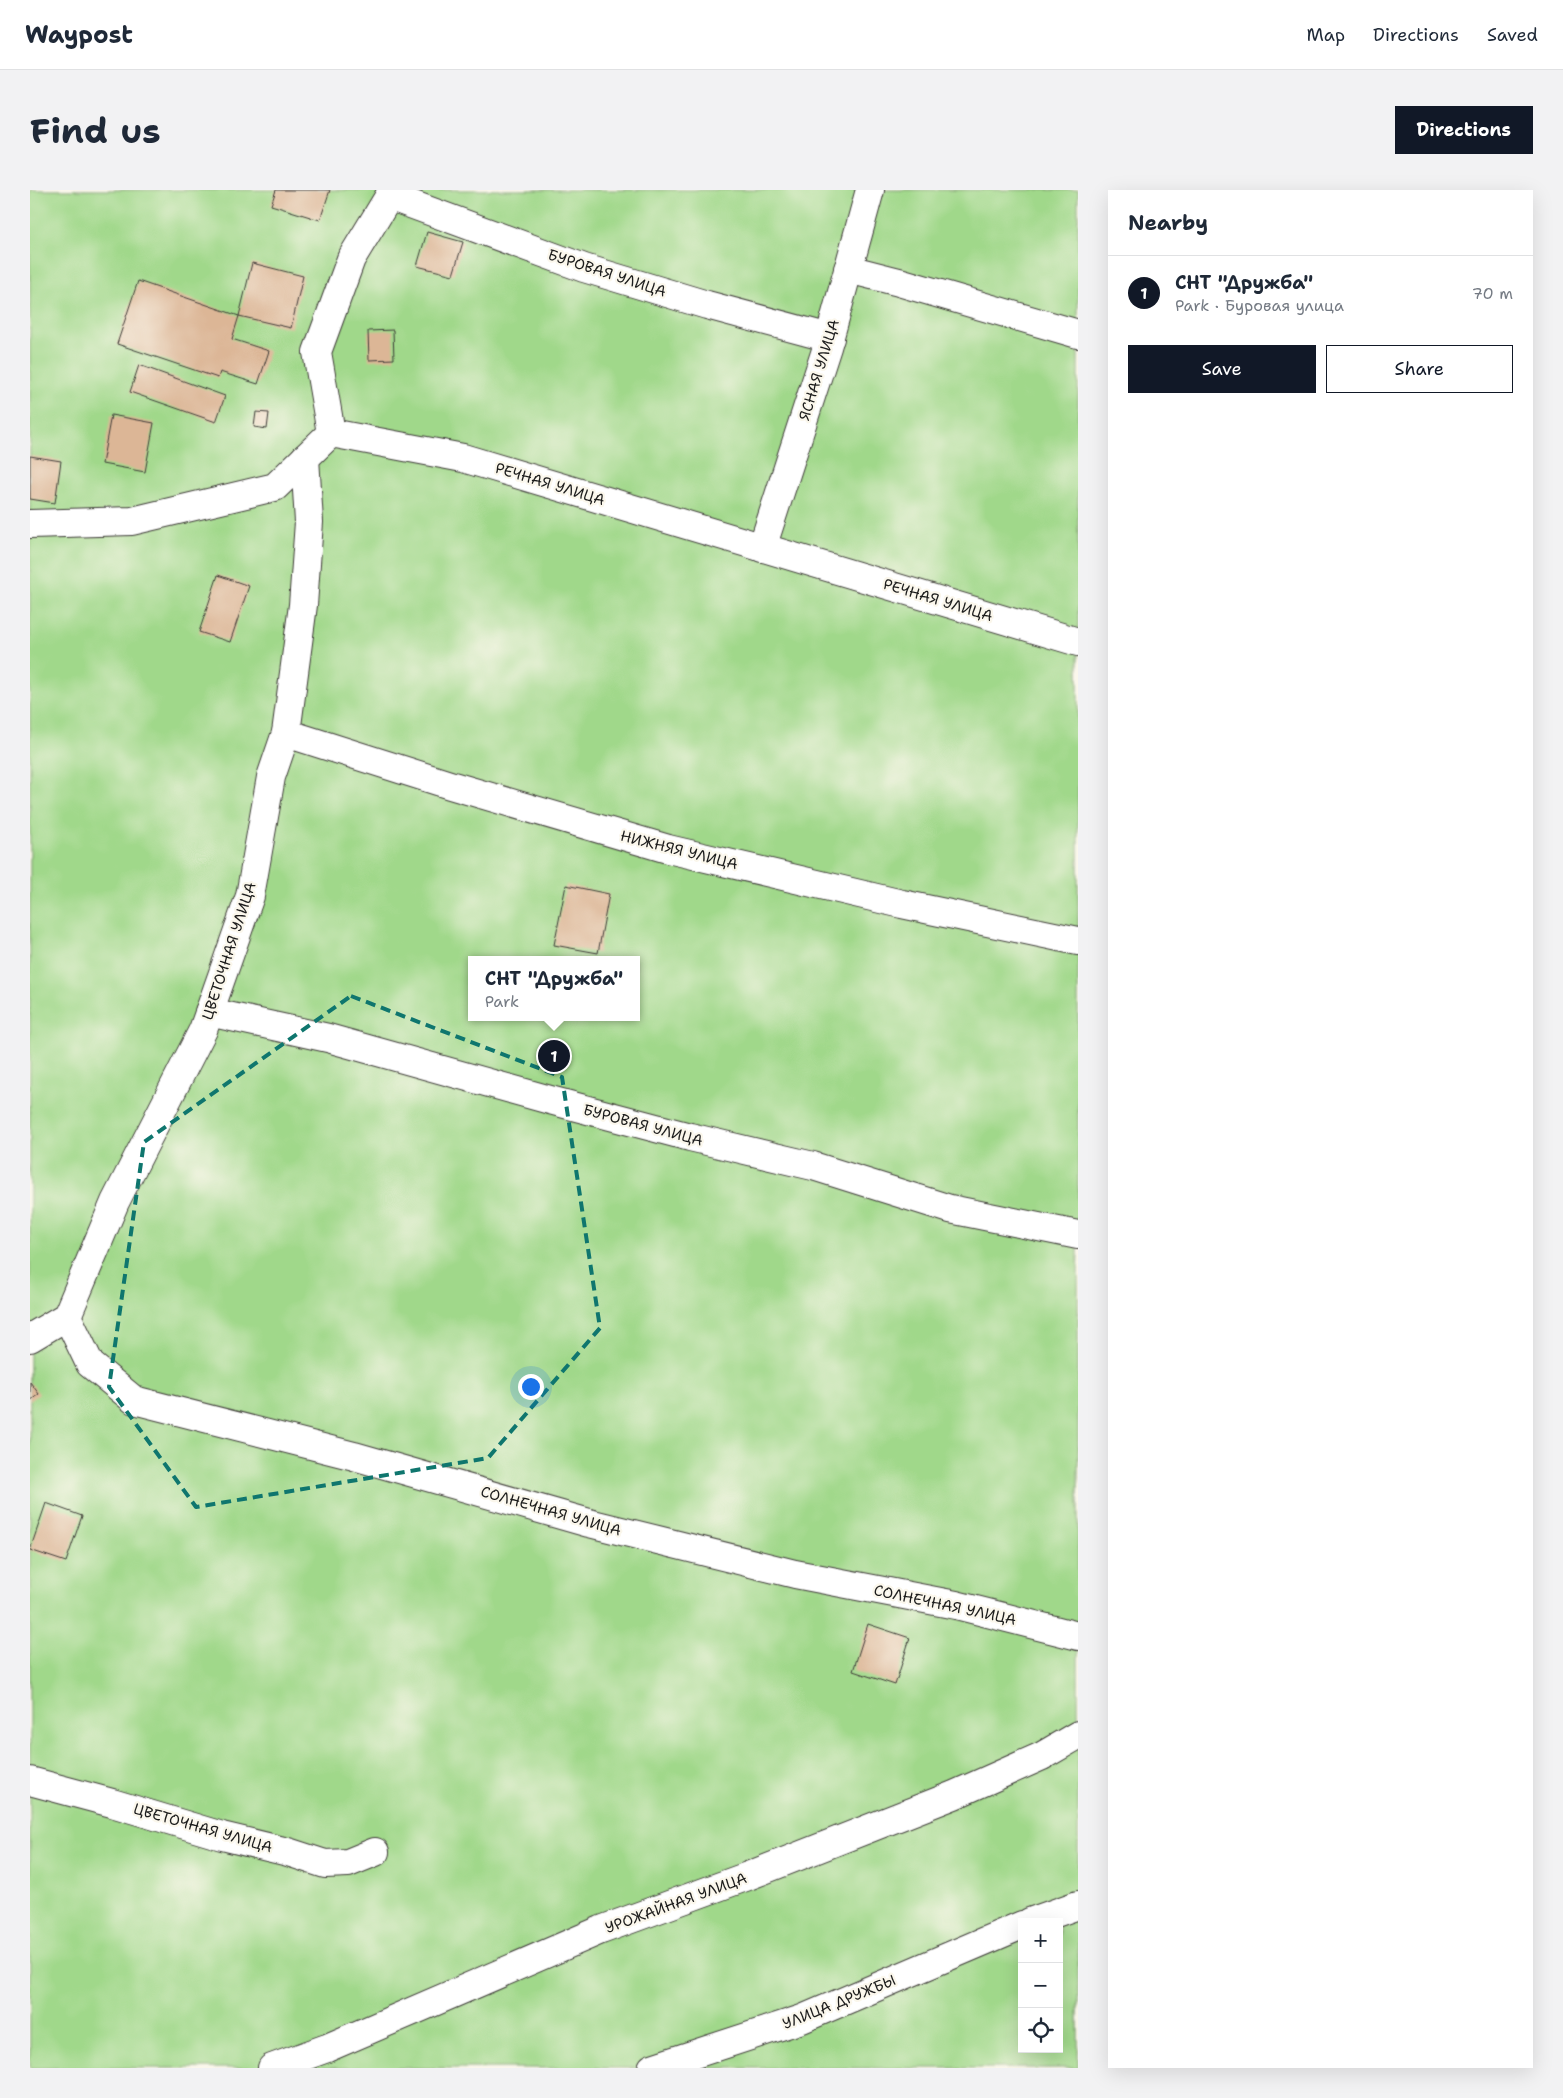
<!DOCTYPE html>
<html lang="en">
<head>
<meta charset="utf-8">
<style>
	:root { --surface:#fff; --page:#f2f2f3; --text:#1f2937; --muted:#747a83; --line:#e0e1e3; --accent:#111827 }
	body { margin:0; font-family:"Shantell Sans",sans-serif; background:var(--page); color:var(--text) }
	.controls { position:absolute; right:15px; bottom:15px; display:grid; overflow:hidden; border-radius:0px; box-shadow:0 5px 20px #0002 }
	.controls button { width:45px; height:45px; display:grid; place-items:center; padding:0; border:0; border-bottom:1px solid var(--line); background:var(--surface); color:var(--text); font:25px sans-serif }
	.you { position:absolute; left:500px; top:1196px; width:18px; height:18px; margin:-12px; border:4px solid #fff; border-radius:50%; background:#1a73e8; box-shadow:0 0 0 8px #1a73e833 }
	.badge { display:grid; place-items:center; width:32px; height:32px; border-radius:50%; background:var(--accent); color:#fff; font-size:16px; font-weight:700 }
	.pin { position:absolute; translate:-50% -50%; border:2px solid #fff; box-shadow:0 1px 5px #0006 }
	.popup { position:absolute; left:438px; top:766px; width:172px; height:65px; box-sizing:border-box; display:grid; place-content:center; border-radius:0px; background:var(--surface); filter:drop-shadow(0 1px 4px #0005); font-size:16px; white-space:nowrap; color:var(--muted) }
	.popup b { font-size:19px; color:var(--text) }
	.popup::after { content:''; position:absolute; left:50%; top:100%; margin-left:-10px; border:10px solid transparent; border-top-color:var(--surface) }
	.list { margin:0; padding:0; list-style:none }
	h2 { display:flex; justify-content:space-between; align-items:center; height:65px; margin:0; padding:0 20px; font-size:21px }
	h2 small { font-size:16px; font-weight:400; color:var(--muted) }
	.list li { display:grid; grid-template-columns:32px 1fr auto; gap:15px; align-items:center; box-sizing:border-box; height:75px; padding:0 20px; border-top:1px solid var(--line) }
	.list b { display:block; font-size:19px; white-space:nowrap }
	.list p { margin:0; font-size:16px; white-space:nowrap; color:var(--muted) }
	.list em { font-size:16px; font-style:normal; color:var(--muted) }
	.actions { display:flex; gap:10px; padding:15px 20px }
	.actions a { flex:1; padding:11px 0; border:1px solid var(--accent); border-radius:0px; text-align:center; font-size:18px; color:var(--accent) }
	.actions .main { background:var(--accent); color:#fff }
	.icon { flex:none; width:28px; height:28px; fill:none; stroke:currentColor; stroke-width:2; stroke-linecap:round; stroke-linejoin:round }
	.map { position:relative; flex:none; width:1048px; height:1878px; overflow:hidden; border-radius:0px }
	header { display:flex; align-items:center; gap:30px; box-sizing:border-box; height:70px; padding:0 25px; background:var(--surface); border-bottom:1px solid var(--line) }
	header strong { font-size:24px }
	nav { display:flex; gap:28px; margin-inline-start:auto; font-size:18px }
	.intro { display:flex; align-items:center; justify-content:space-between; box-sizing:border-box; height:120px; padding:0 30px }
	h1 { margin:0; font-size:35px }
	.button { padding:12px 22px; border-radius:0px; background:var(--accent); color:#fff; font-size:18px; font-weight:700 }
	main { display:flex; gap:30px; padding:0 30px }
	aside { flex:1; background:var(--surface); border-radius:0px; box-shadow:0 5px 20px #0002 }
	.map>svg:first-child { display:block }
	.green { fill:#a0d88a; stroke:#5e7a53; fill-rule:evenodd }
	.building { fill:#dcb696 }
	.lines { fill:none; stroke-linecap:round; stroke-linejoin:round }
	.street-casing { stroke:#3d3a37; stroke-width:30 }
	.street { stroke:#fff; stroke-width:28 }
	.marked { fill:none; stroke:#0f766e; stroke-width:4; stroke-dasharray:10 6; stroke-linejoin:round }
	.labels { text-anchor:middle; stroke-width:4.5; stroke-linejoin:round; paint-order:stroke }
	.street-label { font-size:15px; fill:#1c1c1c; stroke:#fbf7ec }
</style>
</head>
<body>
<header>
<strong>Waypost</strong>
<nav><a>Map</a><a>Directions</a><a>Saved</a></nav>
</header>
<div class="intro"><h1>Find us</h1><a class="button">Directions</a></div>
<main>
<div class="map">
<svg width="1048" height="1878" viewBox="0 0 1048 1878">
	<rect width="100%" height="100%" fill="#fbf7ec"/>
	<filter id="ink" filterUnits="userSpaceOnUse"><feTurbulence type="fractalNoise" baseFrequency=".02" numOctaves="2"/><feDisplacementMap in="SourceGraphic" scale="10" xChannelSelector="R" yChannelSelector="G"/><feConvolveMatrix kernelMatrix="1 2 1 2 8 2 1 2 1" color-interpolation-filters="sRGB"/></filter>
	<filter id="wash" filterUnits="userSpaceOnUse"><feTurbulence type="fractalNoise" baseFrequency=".0096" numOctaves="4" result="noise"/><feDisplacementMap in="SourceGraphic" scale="20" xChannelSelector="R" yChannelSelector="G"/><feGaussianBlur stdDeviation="1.12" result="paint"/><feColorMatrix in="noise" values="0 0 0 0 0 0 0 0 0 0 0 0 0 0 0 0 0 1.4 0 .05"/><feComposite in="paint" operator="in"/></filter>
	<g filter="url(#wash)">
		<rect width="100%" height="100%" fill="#f7e4ce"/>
		<!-- green -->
		<path class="green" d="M0 0H1048V1878H0ZM442 770H606V827H442ZM992 1732H1029V1859H992Z"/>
		<g id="blocks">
			<!-- building -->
			<g class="building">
				<polygon points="246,0 300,0 290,30 241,15"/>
				<polygon points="397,42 433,52 423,85 387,76"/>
				<polygon points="222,73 273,86 261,138 209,126 202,149 239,161 228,194 190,182 188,188 87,154 108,91 209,126"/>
				<polygon points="363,140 364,169 339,170 338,141"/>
				<polygon points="109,175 195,206 186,232 100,202"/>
				<polygon points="226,222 239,223 237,239 224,237"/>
				<polygon points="81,225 124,233 115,282 72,274"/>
				<polygon points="0,266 31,271 25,313 0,309"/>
				<polygon points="188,385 219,396 200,452 169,442"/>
				<polygon points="536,695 579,704 568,763 524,755"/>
				<polygon points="0,1192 9,1204 0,1211"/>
				<polygon points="16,1313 52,1326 36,1372 0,1360"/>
				<polygon points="838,1434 880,1448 865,1495 823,1481"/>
			</g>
		</g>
	</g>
	<g filter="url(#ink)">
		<use href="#blocks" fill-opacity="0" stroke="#3d3a37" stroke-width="1"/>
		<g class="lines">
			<!-- street casing -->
			<g class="street-casing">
				<g id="street">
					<polyline points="359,6 554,78 677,115 800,148"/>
					<polyline points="818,79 869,92 1048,144"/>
					<polyline points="301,243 287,162 321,69 363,0"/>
					<polyline points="0,334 102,331 245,297 301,243 433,268 1048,452"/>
					<polyline points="732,358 797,157 840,0"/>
					<polyline points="256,543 420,595 638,659 872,714 1048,751"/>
					<polyline points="179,822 298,848 520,910 660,947 783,976 920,1019 1048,1045"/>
					<polyline points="37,1126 60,1174 104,1210 324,1266 559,1333 765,1384 926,1415 1048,1446"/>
					<polyline points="0,1148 37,1126 85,1012 173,840 220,706 241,587 256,543 273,415 279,332 275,268"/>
					<polyline points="0,1591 82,1613 192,1646 258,1662 295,1674 318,1673 345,1662"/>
					<polyline points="1000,1732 1048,1715"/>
					<polyline points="242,1878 297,1858 571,1740 718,1686 924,1605 1012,1566 1048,1545"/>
					<polyline points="622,1878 772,1829 992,1735"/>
				</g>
			</g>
			<!-- street -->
			<use href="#street" class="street"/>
		</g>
	</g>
	<!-- marked area -->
	<path class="marked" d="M321 806 532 887 570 1138 458 1268 166 1317 79 1197 114 952Z"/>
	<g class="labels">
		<!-- street labels -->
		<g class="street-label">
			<text transform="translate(577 83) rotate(18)" y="5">БУРОВАЯ УЛИЦА</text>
			<text transform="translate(789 180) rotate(-73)" y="5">ЯСНАЯ УЛИЦА</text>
			<text transform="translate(520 294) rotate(17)" y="5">РЕЧНАЯ УЛИЦА</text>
			<text transform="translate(908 410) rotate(17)" y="5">РЕЧНАЯ УЛИЦА</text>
			<text transform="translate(649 660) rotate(14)" y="5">НИЖНЯЯ УЛИЦА</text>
			<text transform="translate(199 761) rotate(-72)" y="5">ЦВЕТОЧНАЯ УЛИЦА</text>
			<text transform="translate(613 935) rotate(15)" y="5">БУРОВАЯ УЛИЦА</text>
			<text transform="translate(521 1321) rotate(16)" y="5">СОЛНЕЧНАЯ УЛИЦА</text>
			<text transform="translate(915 1415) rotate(12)" y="5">СОЛНЕЧНАЯ УЛИЦА</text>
			<text transform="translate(173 1638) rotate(16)" y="5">ЦВЕТОЧНАЯ УЛИЦА</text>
			<text transform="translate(646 1713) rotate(-20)" y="5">УРОЖАЙНАЯ УЛИЦА</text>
			<text transform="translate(809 1812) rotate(-22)" y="5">УЛИЦА ДРУЖБЫ</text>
		</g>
	</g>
</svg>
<div class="controls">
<button>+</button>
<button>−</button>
<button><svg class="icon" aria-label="locate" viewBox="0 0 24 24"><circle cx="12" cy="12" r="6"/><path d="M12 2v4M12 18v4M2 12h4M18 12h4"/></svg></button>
</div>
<div class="you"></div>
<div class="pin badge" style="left:524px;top:866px">1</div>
<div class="popup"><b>СНТ &quot;Дружба&quot;</b>Park</div>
</div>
<aside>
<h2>Nearby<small></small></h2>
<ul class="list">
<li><span class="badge">1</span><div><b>СНТ &quot;Дружба&quot;</b><p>Park · Буровая улица</p></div><em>70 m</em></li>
</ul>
<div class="actions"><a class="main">Save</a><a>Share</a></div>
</aside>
</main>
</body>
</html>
